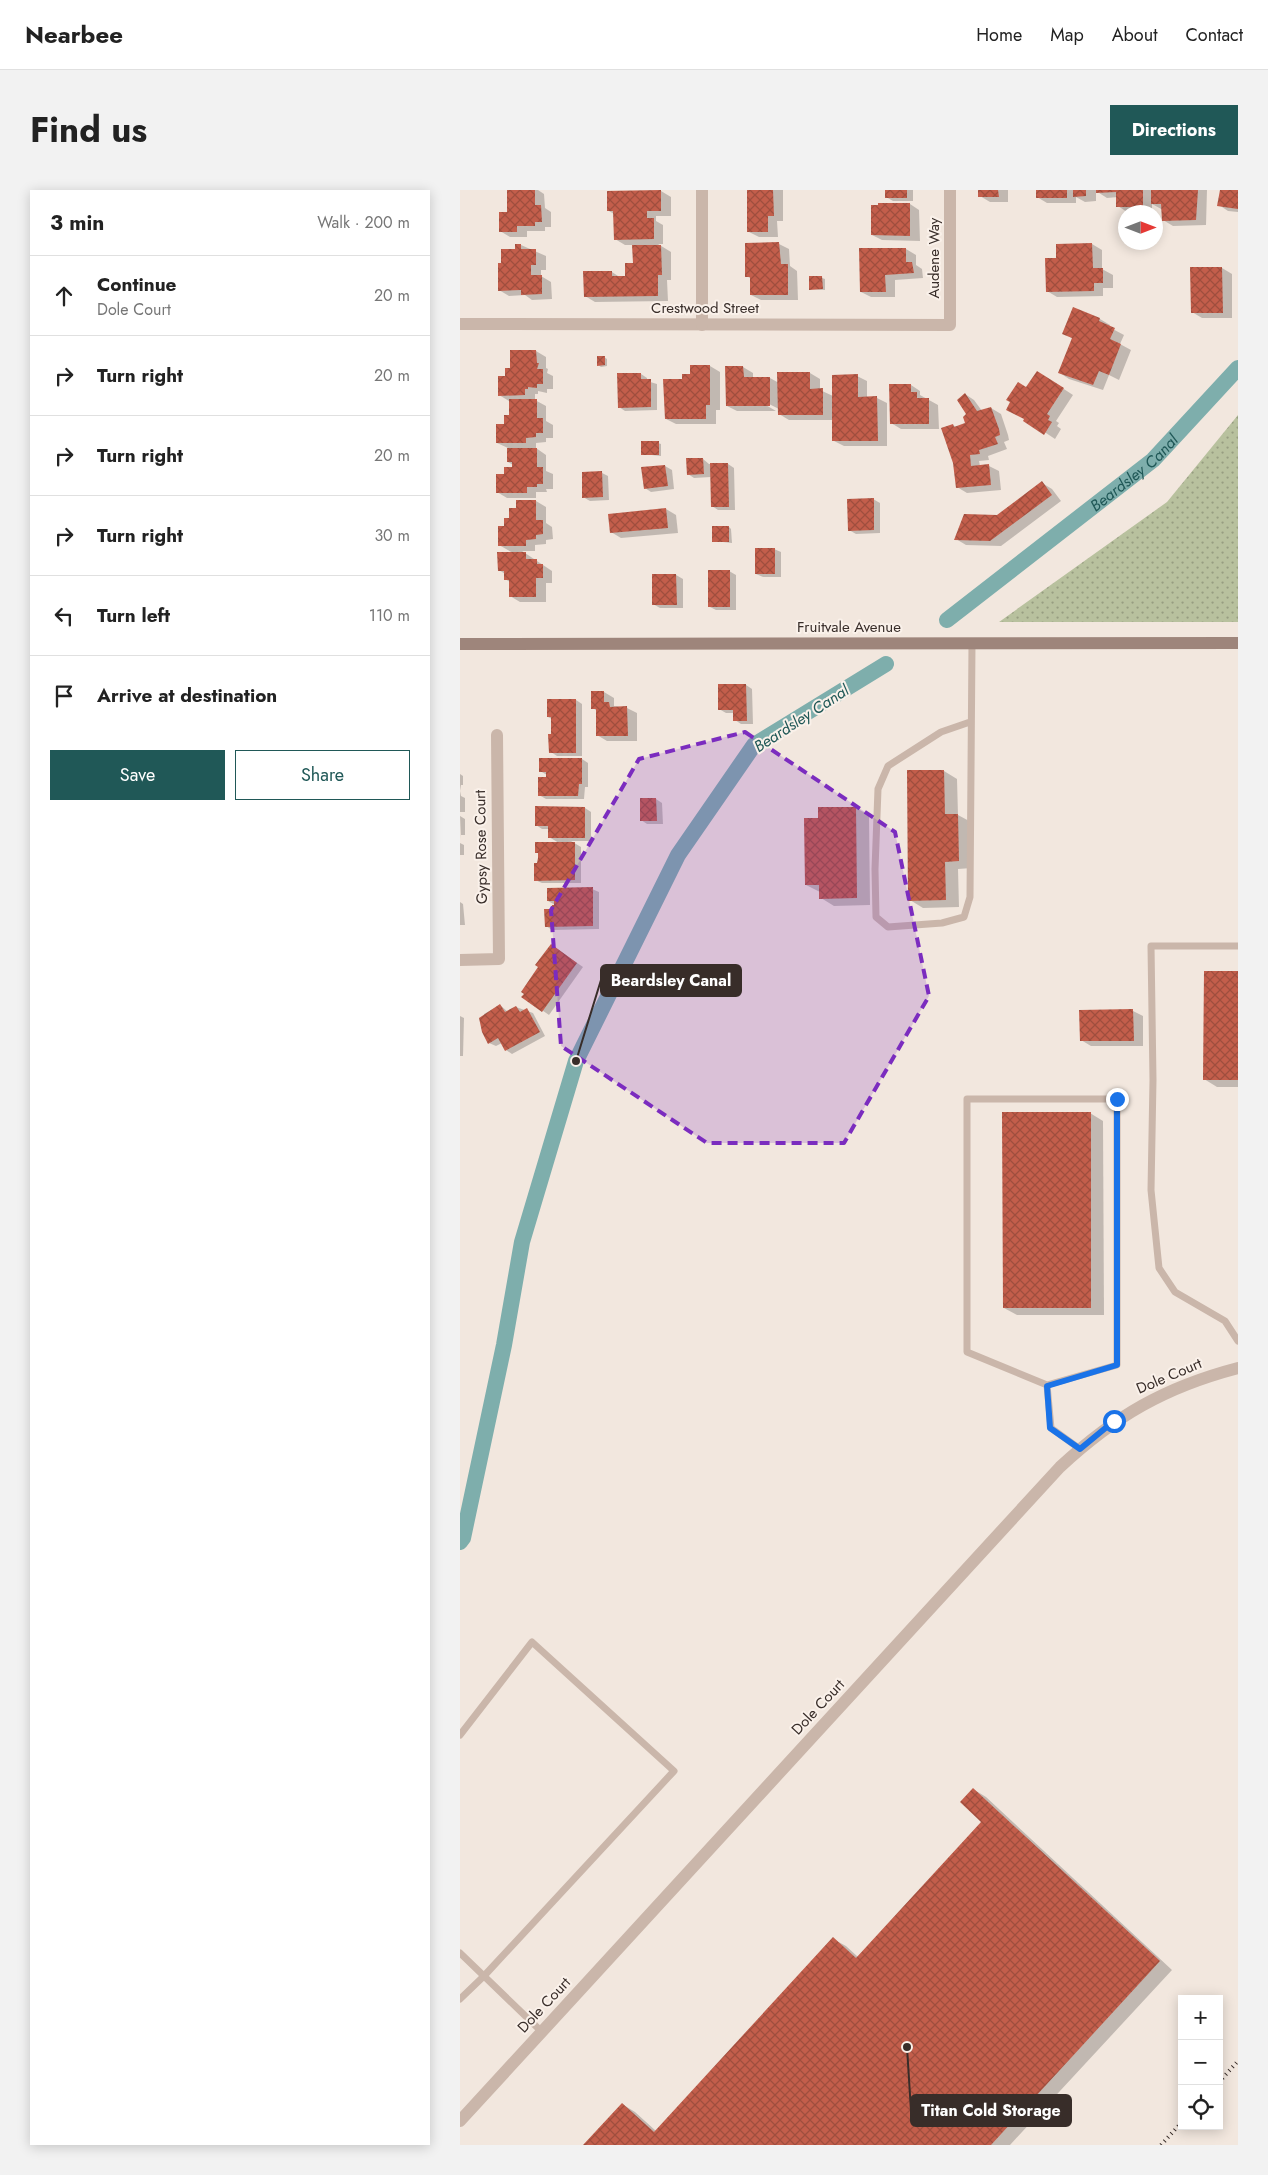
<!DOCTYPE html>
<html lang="en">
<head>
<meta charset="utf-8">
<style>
	:root { --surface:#fff; --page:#f2f2f2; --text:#222; --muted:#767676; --line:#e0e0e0; --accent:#205857 }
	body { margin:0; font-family:Jost,sans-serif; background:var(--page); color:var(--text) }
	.controls { position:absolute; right:15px; bottom:15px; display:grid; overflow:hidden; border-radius:0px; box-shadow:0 2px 12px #0003 }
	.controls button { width:45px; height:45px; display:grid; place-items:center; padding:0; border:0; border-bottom:1px solid var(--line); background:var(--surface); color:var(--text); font:25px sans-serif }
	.compass { position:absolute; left:658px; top:15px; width:45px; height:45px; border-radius:50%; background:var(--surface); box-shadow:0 2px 12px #0003; rotate:90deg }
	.stop { position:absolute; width:15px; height:15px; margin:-11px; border:4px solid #1a73e8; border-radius:50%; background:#fff }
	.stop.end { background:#1a73e8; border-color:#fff; box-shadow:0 1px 5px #0008 }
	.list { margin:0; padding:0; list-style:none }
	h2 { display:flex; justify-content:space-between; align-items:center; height:65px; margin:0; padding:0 20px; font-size:21px }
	h2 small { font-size:16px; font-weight:400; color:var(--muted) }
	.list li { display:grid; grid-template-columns:32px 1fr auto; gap:15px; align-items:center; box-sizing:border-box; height:80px; padding:0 20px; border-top:1px solid var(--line) }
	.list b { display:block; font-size:19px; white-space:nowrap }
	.list p { margin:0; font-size:16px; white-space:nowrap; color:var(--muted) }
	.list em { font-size:16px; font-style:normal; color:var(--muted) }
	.actions { display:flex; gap:10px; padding:15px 20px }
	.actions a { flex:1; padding:11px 0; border:1px solid var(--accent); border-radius:0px; text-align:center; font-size:18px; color:var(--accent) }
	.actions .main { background:var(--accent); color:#fff }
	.icon { flex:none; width:28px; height:28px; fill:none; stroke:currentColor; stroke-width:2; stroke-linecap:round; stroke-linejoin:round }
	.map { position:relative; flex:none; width:778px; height:1955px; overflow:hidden; border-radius:0px }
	header { display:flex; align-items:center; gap:30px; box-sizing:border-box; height:70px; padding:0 25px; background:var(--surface); border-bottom:1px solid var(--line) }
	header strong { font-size:24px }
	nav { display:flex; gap:28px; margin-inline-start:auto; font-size:18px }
	.intro { display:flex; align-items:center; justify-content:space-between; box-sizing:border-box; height:120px; padding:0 30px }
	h1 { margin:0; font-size:35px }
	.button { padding:12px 22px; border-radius:0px; background:var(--accent); color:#fff; font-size:18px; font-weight:700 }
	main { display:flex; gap:30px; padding:0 30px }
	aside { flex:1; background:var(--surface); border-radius:0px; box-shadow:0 2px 12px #0003 }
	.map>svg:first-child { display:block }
	.grass { fill:url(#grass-dots) }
	.shadow { fill:#0003 }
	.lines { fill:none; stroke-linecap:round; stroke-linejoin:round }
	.canal { stroke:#7eaeac; stroke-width:16 }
	.building { fill:url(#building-cross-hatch) }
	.service { stroke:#cab6aa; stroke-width:7 }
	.minor { stroke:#cab6aa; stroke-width:12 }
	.secondary { stroke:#9e857b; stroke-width:12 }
	.rail { stroke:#382d29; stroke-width:4; stroke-dasharray:1 4; stroke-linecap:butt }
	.route { stroke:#1a73e8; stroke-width:6 }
	.marked { fill:#7b2cbf; fill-opacity:0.2; stroke:#7b2cbf; stroke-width:4; stroke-dasharray:10 6; stroke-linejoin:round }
	.labels { text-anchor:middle; stroke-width:4; stroke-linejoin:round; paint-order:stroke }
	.street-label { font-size:15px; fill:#382d29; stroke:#faf1ea }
	.water-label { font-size:16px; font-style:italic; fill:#205857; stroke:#faf1ea }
	.leader { fill:none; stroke:#382d29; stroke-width:2 }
	.callout-dot { fill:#382d29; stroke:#faf1ea; stroke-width:2 }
	.callout { fill:#382d29; stroke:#382d29; stroke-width:2 }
	.callout-label { font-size:16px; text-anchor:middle; font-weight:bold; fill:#fff }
</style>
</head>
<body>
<header>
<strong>Nearbee</strong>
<nav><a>Home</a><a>Map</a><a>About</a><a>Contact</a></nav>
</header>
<div class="intro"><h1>Find us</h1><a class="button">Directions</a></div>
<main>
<aside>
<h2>3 min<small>Walk · 200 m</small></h2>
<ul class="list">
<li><svg class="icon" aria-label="ahead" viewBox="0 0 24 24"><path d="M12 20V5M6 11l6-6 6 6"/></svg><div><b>Continue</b><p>Dole Court</p></div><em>20 m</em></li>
<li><svg class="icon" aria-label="right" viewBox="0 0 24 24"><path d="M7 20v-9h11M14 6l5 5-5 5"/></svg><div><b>Turn right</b></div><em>20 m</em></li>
<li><svg class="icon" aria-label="right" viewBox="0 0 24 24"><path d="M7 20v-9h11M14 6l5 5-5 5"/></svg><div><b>Turn right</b></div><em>20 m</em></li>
<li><svg class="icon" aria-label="right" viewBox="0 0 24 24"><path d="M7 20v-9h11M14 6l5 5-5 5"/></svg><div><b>Turn right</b></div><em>30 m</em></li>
<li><svg class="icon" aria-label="left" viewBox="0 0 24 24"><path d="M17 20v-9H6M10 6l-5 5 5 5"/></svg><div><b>Turn left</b></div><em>110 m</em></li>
<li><svg class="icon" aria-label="arrive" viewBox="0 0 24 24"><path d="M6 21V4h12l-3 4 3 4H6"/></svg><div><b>Arrive at destination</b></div></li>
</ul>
<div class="actions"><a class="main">Save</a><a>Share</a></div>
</aside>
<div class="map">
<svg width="778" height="1955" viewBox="0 0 778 1955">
	<defs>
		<pattern id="grass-dots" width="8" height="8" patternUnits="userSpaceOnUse" patternTransform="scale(1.25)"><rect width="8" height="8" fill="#b8c19e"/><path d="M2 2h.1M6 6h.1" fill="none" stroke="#979d81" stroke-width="1.8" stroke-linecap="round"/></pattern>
		<pattern id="building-cross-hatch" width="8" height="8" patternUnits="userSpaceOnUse" patternTransform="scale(1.25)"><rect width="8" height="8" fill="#c35e4b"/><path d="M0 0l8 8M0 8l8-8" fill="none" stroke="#9f4e3e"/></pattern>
	</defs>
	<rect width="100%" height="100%" fill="#f2e7de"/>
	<!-- grass -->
	<polygon class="grass" points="778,225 778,432 539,432 707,312"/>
	<!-- shadow -->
	<g class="shadow">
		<polygon points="48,0 78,0 84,4 85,18 91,22 91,37 85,37 85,41 67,41 67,47 50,47 40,41 48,23"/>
		<polygon points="288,0 323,0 323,31 317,31 318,47 299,47 289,42"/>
		<polygon points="426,0 453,0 453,11 433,11 426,7"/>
		<polygon points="520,0 548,0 548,12 530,12 520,6"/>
		<polygon points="577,0 747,0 746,35 713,36 703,30 703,20 692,14 692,22 667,22 658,16 658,7 647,8 636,1 636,11 625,12 616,7 616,13 587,13 577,7"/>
		<polygon points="761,0 778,0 778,22 768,21 759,15"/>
		<polygon points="201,1 211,7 211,26 196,26 196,31 203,35 203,54 198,54 211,62 211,90 207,90 208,111 135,112 125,106 152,82 161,88 166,88 174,74 174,55 165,55 155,49 154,24 149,21"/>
		<polygon points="450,14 459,20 460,51 422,50 412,45"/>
		<polygon points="319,54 329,59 330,76 337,81 338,110 301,110 291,105 291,89 287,86"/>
		<polygon points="632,54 642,60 642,79 653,85 653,98 643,98 643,106 597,107 587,101 598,69"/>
		<polygon points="61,55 86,66 86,80 81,80 81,86 91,92 92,109 72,110 65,105 49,106 39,100 42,74"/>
		<polygon points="446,59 456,65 456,75 462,79 463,88 435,90 435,107 411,107 401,102"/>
		<polygon points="762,78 772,84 772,128 742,128 732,122"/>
		<polygon points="362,88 365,89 365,100 350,99"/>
		<polygon points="613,119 640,129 650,135 649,137 664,145 660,154 671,160 659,190 649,185 643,200 609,189 600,183 613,149 604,143"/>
		<polygon points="76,161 86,167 86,178 88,179 87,183 93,186 93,199 87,199 87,203 78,201 78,204 75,204 75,210 86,216 86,231 93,235 93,248 86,248 86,252 76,253 76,258 86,265 86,281 93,284 93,299 86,299 87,302 76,302 76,308 47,308 37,302 45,285 53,278 53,275 48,272 48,258 37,253 50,227 49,211 39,205 51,179"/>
		<polygon points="144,167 147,169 147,176 141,177 138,175"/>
		<polygon points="250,176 260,182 260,220 256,220 256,234 216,234 206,229 204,190 223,190"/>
		<polygon points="283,177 293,183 293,188 310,188 319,193 350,183 360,189 360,200 373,206 397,186 407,191 407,208 417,208 427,213 427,256 384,256 374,251 373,230 329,230 319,224 319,219 305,212 304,214 316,221 277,221 267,216"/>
		<polygon points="181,184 187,188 187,191 197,194 197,220 165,221 159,217"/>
		<polygon points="587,188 613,205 596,231 599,233 597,236 601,239 595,249 565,229 552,212 567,199"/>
		<polygon points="451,195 460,201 460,205 478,215 479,239 441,239 431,233"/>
		<polygon points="505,204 514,210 522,221 531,218 541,224 548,245 549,250 544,252 547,259 528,266 529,270 519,271 520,276 529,276 539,281 541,300 507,303 497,297 493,235 496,237 507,233"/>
		<polygon points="198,253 201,254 201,266 182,264"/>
		<polygon points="243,269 249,274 268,274 274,278 275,320 258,320 252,316 251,287 234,288 228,284"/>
		<polygon points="205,276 212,280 214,299 191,302 185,298"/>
		<polygon points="123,283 142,283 148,286 149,310 130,311 123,307"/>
		<polygon points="582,293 592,299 601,311 541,356 506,355 496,349 537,326"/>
		<polygon points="413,309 420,313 420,343 396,344 389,340"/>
		<polygon points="76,311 86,317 86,333 92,337 93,349 86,350 86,354 75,355 75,361 62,361 92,381 92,393 86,393 86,412 60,412 50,406 50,392 45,389 45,384 39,380 53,363 39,355 45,338 58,319"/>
		<polygon points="206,319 216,325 218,343 161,348 151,342 149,325"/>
		<polygon points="269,337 271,339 272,353 253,351"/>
		<polygon points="314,359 321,362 321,387 303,387 296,384"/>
		<polygon points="269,381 276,385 276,420 256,420 250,417"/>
		<polygon points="193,385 216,385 223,389 223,418 200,418 193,414"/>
		<polygon points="286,495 292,499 293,534 281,534 275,530 274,523 266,523 259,519 259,496"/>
		<polygon points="144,502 154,508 154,516 167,518 177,523 177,551 147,551 137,545 137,521 133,518"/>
		<polygon points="88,510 116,510 122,514 122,566 97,566 91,562 92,529 88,527"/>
		<polygon points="122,569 128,573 128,597 125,597 124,609 86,609 79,605 88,588 87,585 80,581"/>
		<polygon points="484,581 497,589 498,625 511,632 512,678 498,679 499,717 463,718 450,710 448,582"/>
		<polygon points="0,584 3,586 3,595 1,595 0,601 1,606 5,608 5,622 0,622"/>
		<polygon points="196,609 202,613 203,634 187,634 181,630"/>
		<polygon points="125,618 131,622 131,651 111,651 121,657 121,693 82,693 75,690 80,664 76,662 99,653 89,647 89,639 82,639 76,635"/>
		<polygon points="396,618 409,625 410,715 374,716 361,708 360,702 346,695 360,630"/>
		<polygon points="0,626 5,629 5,645 1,645 1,649"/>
		<polygon points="0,653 4,655 4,665 0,665"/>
		<polygon points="132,699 139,702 139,739 92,740 86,736 97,716 88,711"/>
		<polygon points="0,712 3,714 5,735 0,735"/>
		<polygon points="97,759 123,777 89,825 63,807"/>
		<polygon points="778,782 778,897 757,897 744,889"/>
		<polygon points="40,815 48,822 56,817 73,823 85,846 52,864 46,860 42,853 36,856 29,853 24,824"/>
		<polygon points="673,821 683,826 683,856 631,856 621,850"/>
		<polygon points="0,826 4,828 3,866 0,866"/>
		<polygon points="630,923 643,931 644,1125 557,1125 544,1118"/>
		<polygon points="513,1599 526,1607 712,1780 550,1955 124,1955 162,1914 175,1922 196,1941 373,1749 386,1756 398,1767 523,1631"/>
	</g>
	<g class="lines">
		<!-- canal -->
		<g class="canal">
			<path id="s1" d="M487 430 693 270 778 178"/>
			<polyline points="0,1352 3,1348 44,1155 62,1052 116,871 218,665 294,555 426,474"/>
		</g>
	</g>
	<!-- building -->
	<g class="building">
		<polygon points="47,0 75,0 75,15 81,15 82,32 75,32 75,36 57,36 57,42 39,42 39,22 47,22"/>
		<polygon points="201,0 201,21 187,21 187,28 194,28 194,49 154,50 153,21 147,21 147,1"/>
		<polygon points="287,0 313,0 314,26 308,26 308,42 287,42"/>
		<rect x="425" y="0" width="22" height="8"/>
		<polygon points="518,0 538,0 539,7 518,7"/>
		<rect x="576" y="0" width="31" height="8"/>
		<polygon points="613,0 626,0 626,6 613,7"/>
		<polygon points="636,0 683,0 683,17 656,17 656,2 636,3"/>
		<polygon points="691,0 738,0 736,30 702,31 701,14 691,14"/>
		<polygon points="760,0 778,0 778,19 757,16"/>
		<polygon points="418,13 450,13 450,46 411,45 411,15 418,15"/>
		<polygon points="319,52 321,74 328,74 328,105 290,105 290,87 285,87 285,53"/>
		<polygon points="632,53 633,78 643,78 643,93 634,93 634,101 586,102 585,68 596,68 596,54"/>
		<polygon points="55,54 61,54 61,59 76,59 76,75 71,75 71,85 82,85 82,104 61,105 61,100 38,101 38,73 41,73 41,59 55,59"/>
		<polygon points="172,55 201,55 202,85 198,85 198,106 124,107 123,81 152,81 152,86 165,86 165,73 173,73"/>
		<polygon points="399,58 446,58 446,72 452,72 454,83 425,85 426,102 400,102"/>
		<polygon points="730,77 762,77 763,123 731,123"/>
		<polygon points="349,86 362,86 363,99 349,100"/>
		<polygon points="613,117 640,128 639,131 655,138 650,149 661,154 649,185 639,181 633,195 598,183 612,148 602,144"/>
		<polygon points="50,160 76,160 77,173 79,173 77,179 83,179 83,194 77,194 77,198 68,197 68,199 65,199 65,205 38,206 38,186 45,186 45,178 50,178"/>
		<polygon points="137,166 145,166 145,175 137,176"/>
		<polygon points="230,175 250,175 250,215 246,215 246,229 205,229 203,189 222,189 222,184 230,184"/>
		<polygon points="265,176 283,176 284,187 310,187 310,216 266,216"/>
		<polygon points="577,181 604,198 587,224 590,226 588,230 592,232 584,245 563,231 564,229 546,220 550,212 546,210 558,192 566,197"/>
		<polygon points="317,182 350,182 350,199 363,198 363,225 318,225"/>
		<polygon points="157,183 181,183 181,189 191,189 191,217 158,218"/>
		<polygon points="398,184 398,207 417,206 418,251 372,251 372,185"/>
		<polygon points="429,194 451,194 451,202 457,202 457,208 469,208 469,234 430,234"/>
		<polygon points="505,203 517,221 531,217 539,239 540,245 535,247 538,254 519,260 520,264 510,265 511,276 529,274 531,295 496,298 493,273 481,238 493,234 494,237 505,233 503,227 506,224 497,210"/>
		<polygon points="49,209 77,209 77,228 83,228 83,243 76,243 76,247 66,248 66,253 36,253 36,234 44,234 44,225 49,225"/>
		<rect x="181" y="251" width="18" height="14"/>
		<polygon points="47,258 77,258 77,277 83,277 83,294 77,294 77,297 67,297 67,303 36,303 36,284 44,284 44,277 52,277 52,272 47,272"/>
		<polygon points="226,268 243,268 244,284 227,285"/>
		<polygon points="250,273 268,273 269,317 251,317"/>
		<polygon points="205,275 208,296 184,299 181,277"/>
		<polygon points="142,281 143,307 122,308 122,282"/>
		<polygon points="582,291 592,305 530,351 494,350 504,324 537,325"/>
		<polygon points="414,308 414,340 388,341 387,309"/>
		<polygon points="56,310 76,310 76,330 83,330 83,344 76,345 76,349 66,350 66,356 38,356 38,336 44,336 44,328 49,328 49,318 56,318"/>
		<polygon points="206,318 208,338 150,343 148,324"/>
		<rect x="252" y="336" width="17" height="16"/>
		<rect x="295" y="358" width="20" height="26"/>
		<polygon points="37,362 66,362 66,369 77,369 77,374 83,374 83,388 76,388 76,407 49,407 49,390 44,390 44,381 38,381"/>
		<rect x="248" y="380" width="22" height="37"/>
		<polygon points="192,384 216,384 217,415 192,415"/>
		<polygon points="258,494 286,494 287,531 273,531 273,520 258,520"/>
		<polygon points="131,501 144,501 144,512 149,512 150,517 167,516 168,546 136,546 136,519 131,519"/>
		<polygon points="87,509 116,509 116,563 89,563 88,544 91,544 91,527 87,527"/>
		<polygon points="79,568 122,568 122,594 119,594 118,606 78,606 78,587 86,587 86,582 79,582"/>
		<polygon points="447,580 484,580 485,624 498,624 499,671 485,672 486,710 448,711"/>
		<polygon points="180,608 196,608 197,631 180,631"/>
		<polygon points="75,616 125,617 125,648 88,648 88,636 75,636"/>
		<polygon points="358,617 396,617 397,708 359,709 359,695 345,695 344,628 358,628"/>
		<polygon points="75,652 115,652 115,690 74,691 74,673 77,673 78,668 78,663 75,663"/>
		<polygon points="133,697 133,736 85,737 84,719 92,719 92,715 94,715 94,711 87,711 87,698"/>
		<polygon points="91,754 117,773 82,822 61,807 64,804 61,802 78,777 75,775"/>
		<polygon points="744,781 778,781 778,890 743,890"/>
		<polygon points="40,814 45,822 56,816 60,822 67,818 80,842 45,861 38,848 28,854 22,842 19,828"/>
		<polygon points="673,819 674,851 620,851 619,820"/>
		<polygon points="542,922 631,922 631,1118 543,1118"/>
		<polygon points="513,1598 700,1771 531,1955 123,1955 162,1913 194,1942 373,1747 396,1768 521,1632 500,1612"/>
	</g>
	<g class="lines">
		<!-- service -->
		<g class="service">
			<polyline points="510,532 481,542 428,576 418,599 415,679 416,727 428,737 482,733 504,727 510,707 512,454"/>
			<polyline points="778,756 691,756 693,890 691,1000 699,1078 715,1102 765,1131 778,1151"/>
			<polyline points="587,1195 507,1162 507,909 657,909 657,1175 587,1195 591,1238 620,1259"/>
			<polyline points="0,1545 72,1452 214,1581 24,1786 0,1809"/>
			<polyline points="0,1763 82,1842"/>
		</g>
		<!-- minor -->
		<g class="minor">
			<polyline points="0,134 490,135 490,0"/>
			<polyline points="242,135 242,0"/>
			<polyline points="0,770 39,769 37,545"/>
			<path d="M0 1931 600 1277C655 1226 705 1197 778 1178"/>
		</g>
		<!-- secondary -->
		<polyline class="secondary" points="0,454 778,453"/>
		<!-- rail -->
		<g class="rail">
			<polyline points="759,1892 778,1871"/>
			<polyline points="701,1955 722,1932"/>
		</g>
	</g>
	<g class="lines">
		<!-- route -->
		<polyline class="route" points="654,1231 620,1259 590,1238 587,1196 657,1175 657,909"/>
	</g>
	<!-- marked area -->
	<path class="marked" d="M285 542 435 642 469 806 384 953H247L101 856 91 720 179 569Z"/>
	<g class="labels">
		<!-- street labels -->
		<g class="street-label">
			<text transform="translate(474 68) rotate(-90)" y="5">Audene Way</text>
			<text x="245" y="123">Crestwood Street</text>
			<text x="389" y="442">Fruitvale Avenue</text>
			<text transform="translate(21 657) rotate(-91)" y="5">Gypsy Rose Court</text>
			<text transform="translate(709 1186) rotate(-23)" y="5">Dole Court</text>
			<text transform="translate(358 1517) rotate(-47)" y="5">Dole Court</text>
			<text transform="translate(84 1815) rotate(-47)" y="5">Dole Court</text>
		</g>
		<!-- water labels -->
		<g class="water-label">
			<text dy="6" stroke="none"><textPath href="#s1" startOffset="238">Beardsley Canal</textPath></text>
			<text transform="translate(341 528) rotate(-33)" y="6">Beardsley Canal</text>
		</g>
	</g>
	<!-- callouts -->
	<path class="leader" d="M116 871L141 790M447 1857L451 1921"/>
	<g class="callout-dot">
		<circle cx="116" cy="871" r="5"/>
		<circle cx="447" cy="1857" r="5"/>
	</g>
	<g class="callout">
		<rect x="141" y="775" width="140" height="31" rx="5"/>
		<rect x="451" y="1905" width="160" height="31" rx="5"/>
	</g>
	<g class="callout-label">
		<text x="211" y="796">Beardsley Canal</text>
		<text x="531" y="1926">Titan Cold Storage</text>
	</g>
</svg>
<div class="controls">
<button>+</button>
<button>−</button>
<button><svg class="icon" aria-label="locate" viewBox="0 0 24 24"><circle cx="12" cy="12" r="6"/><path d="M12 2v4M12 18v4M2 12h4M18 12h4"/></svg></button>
</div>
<svg class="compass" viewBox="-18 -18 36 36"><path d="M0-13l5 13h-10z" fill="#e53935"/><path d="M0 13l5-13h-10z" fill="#767676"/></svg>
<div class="stop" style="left:654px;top:1231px"></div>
<div class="stop end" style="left:657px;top:909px"></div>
</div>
</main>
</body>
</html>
